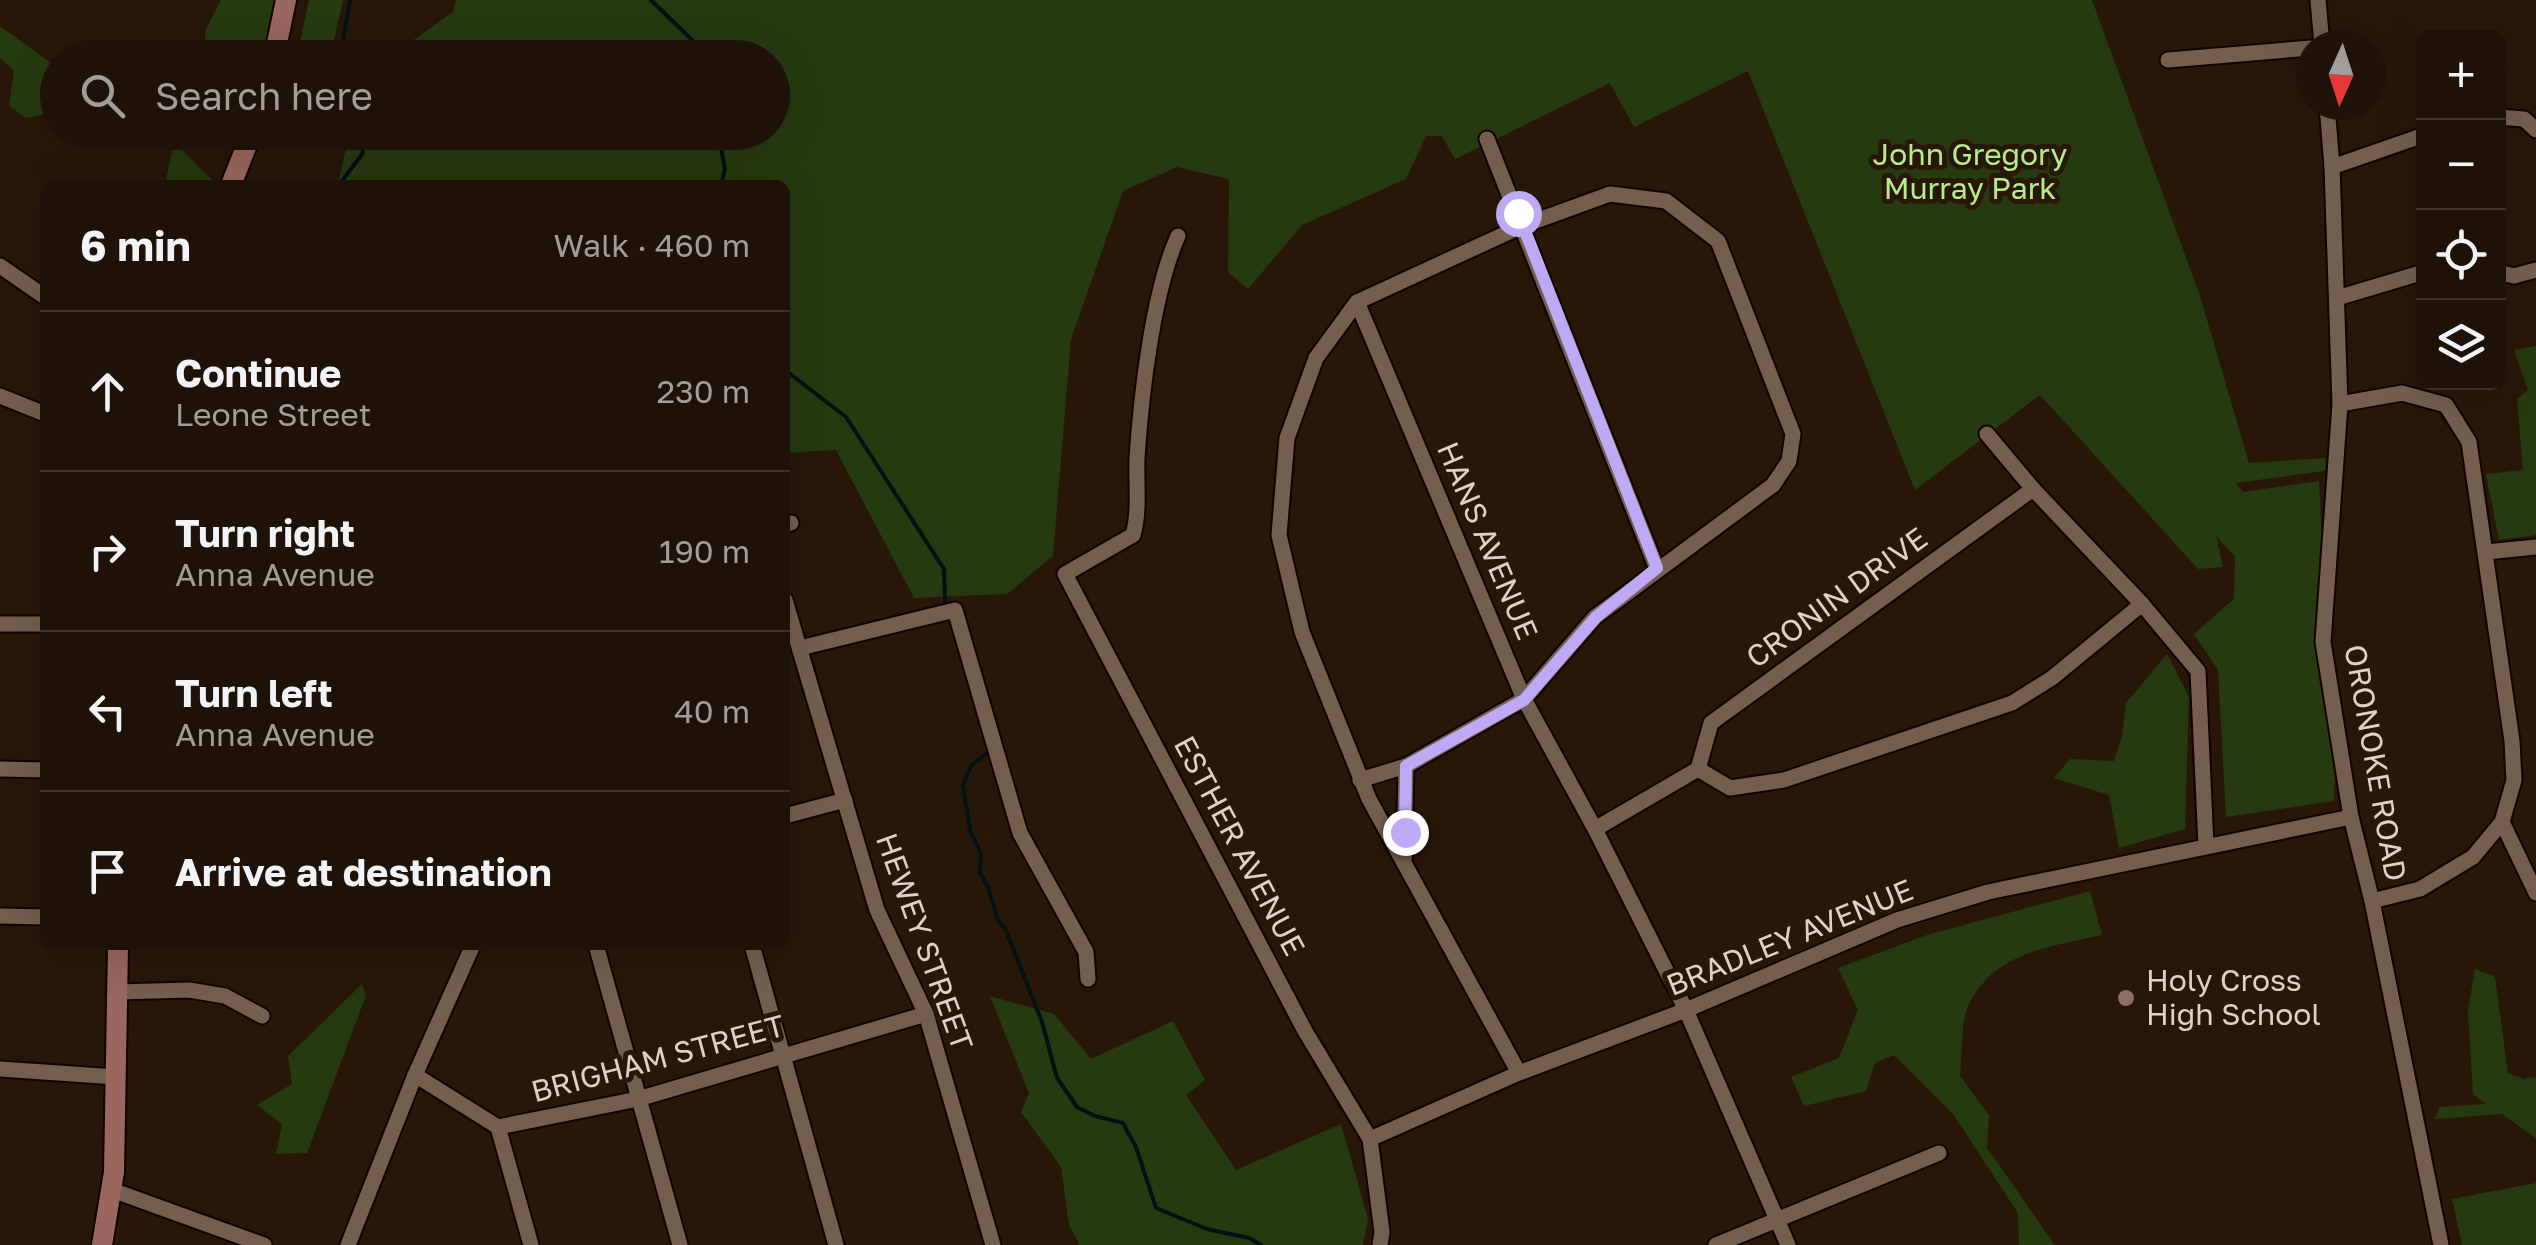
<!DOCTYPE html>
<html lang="en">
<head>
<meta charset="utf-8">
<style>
	:root { --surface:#1e1107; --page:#261a11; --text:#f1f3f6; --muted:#a19d9b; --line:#3c3128 }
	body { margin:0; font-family:"Golos Text",sans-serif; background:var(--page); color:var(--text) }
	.controls { position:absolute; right:30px; top:30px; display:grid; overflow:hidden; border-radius:15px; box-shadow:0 10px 40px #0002 }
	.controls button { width:90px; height:90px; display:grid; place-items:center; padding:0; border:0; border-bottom:2px solid var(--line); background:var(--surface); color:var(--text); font:50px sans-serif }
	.compass { position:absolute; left:2296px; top:30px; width:90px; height:90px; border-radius:50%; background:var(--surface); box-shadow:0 10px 40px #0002; rotate:183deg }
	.stop { position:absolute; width:30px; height:30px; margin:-22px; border:8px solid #bea9f4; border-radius:50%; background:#fff }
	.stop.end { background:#bea9f4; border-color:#fff; box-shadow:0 2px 10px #0008 }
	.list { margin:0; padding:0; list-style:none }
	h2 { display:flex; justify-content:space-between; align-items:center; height:130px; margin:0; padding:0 40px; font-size:42px }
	h2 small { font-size:32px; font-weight:400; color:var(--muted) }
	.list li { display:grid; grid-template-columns:65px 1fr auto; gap:30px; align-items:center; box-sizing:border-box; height:160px; padding:0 40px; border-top:2px solid var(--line) }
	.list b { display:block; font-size:38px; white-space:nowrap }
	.list p { margin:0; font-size:32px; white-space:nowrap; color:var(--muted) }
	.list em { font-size:32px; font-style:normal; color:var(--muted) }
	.icon { flex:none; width:55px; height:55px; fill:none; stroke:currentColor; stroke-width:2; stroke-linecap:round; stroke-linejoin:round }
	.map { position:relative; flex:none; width:2536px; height:1245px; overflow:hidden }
	.search { position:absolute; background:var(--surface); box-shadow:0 10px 40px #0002; left:40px; top:40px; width:750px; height:110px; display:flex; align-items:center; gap:25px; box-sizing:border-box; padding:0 35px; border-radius:55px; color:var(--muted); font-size:38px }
	.panel { position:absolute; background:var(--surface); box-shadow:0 10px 40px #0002; left:40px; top:180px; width:750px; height:770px; border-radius:15px }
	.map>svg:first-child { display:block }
	.green { fill:#263a10 }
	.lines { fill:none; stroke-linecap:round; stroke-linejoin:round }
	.stream { stroke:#031014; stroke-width:4 }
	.minor-casing { stroke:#100300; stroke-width:19 }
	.major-casing { stroke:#100300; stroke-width:24 }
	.minor { stroke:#745f4f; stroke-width:15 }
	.major { stroke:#9a665d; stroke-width:20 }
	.route { stroke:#bea9f4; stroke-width:12 }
	.education-dot { fill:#8d6e63; stroke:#281709; stroke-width:4 }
	.labels { text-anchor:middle; stroke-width:10; stroke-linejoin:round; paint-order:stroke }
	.park-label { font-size:30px; fill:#b7ed85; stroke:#281709 }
	.street-label { font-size:30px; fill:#ddd1c8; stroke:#281709 }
	.poi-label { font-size:30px; fill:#ddd1c8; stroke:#281709; text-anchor:start }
</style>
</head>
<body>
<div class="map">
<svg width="2536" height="1245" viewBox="0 0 2536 1245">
	<rect width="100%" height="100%" fill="#281709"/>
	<!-- green -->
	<g class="green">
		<polygon points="221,0 274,0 263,57 203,57 206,29"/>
		<polygon points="309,0 343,0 331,54 342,57 297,57"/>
		<polygon points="456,0 2092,0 2200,296 2249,463 2326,458 2325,471 2236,483 2243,492 2319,481 2322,543 2316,632 2335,761 2334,801 2226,817 2218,670 2194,634 2234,599 2235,556 2216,536 2223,567 2198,569 2040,395 1915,490 1748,71 1634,127 1610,83 1455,159 1442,136 1426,136 1406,179 1302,225 1248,289 1228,272 1229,179 1177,167 1123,191 1071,339 1053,556 1007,594 914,598 836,450 785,453 785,185 338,185 349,133 772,132 772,58 390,57 454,11"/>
		<polygon points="0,26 56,67 46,114 26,118 9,106 14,70 0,58"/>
		<polygon points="174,142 213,181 211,185 165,185"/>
		<polygon points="2536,346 2536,535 2499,540 2486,474 2523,470 2517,399 2528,390 2514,350"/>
		<polygon points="2167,654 2189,697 2185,829 2119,848 2109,795 2054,778 2070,759 2114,761 2122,736 2126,703"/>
		<path d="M2090 891 2102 935C2048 948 1996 950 1968 1006 1961 1021 1962 1058 1960 1076L1989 1115 1987 1148 2055 1245H2019L2018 1213 1953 1114 1894 1055 1875 1063 1866 1091 1804 1106 1791 1077 1839 1058 1858 1010 1838 968 1927 935Z"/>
		<polygon points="2475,969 2495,977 2508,1073 2526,1080 2527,1077 2536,1078 2536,1138 2502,1114 2434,1119 2440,1107 2486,1104 2473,1094 2468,1011"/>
		<polygon points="362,984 366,995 307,1153 276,1154 282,1124 257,1105 292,1084 288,1056"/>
		<polygon points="990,996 1054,1014 1091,1059 1173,1021 1205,1080 1186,1095 1236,1170 1341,1124 1368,1219 1363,1245 1080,1245 1069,1225 1061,1167 1021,1112 1029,1093"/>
		<polygon points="2536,1183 2536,1245 2462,1245 2452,1199"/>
	</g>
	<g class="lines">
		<!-- stream -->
		<g class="stream">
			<polyline points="651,0 692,40 702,58"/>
			<polyline points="347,58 343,41 350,0"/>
			<polyline points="718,132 725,169 721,185"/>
			<polyline points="339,185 363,153 360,132"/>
			<polyline points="785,370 846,417 944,569 945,603"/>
			<polyline points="987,753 971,766 963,785 970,831 981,853 980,873 988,887 998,921 1005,928 1042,1022 1057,1078 1077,1107 1095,1116 1123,1123 1136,1147 1156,1208 1207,1229 1249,1238 1261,1245"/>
		</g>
		<!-- minor casing -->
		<g class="minor-casing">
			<g id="minor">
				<polyline points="2318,0 2322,45"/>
				<polyline points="2168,60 2311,48"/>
				<polyline points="2327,105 2332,167 2340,404 2323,642 2351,817 2372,901 2441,1245"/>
				<polyline points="2498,117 2524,119 2536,130"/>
				<polyline points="1487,139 1657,569"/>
				<polyline points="2332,167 2424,135"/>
				<path d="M1178 236C1153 291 1141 396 1137 458 1136 484 1140 510 1133 535L1065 574 1305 1031 1370 1139"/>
				<polyline points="0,266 45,297"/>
				<polyline points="2498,272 2514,276 2536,270"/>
				<polyline points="2337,298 2424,272"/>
				<polyline points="1357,302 1524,699 1595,829 1686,1010 1788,1245"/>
				<polyline points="0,396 45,414"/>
				<polyline points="2340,404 2402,393 2446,405 2469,442 2512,741 2514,780 2502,822 2473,857 2420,889 2372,901"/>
				<polyline points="1987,434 2033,489 2142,604 2198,671 2206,846"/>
				<polyline points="785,525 791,523"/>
				<polyline points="2486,552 2536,547"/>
				<polyline points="785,600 877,910 926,1014 993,1245"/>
				<polyline points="0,624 45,624"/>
				<polyline points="800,648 955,610 1020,833 1086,952 1088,979"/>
				<polyline points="0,769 45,770"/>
				<polyline points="1698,769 1711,723 2033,489"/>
				<polyline points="1360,780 1406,766"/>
				<polyline points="785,816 845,800"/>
				<polyline points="2502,822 2536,893"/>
				<polyline points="1595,829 1698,769 1730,788 1784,780 2012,703 2052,678 2142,604"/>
				<polyline points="1404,863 1406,766 1524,699 1595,617 1773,485 1789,461 1793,434 1718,241 1666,201 1610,194 1522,226 1357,302 1316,358 1287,438 1279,535 1302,632 1369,799 1519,1073"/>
				<polyline points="0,916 45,917"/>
				<polyline points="596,945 680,1245"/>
				<polyline points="752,945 836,1245"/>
				<polyline points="117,992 189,990 225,996 262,1016"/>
				<polyline points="0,1069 116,1077"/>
				<polyline points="415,1075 498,1127 638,1099 926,1014"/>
				<polyline points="498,1127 531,1245"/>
				<polyline points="112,1190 264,1245"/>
				<polyline points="348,1245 415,1075 473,945"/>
				<polyline points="1380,1245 1382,1232 1370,1139 1519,1073 1686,1010 1897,920 1988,892 2351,817"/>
				<polyline points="1716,1245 1939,1153"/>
			</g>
		</g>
		<!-- major casing -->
		<g class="major-casing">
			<g id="major">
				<polyline points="274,58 286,0"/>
				<polyline points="231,185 252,132"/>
				<polyline points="102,1245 114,1172 118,945"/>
			</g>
		</g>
		<!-- minor -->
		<use href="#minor" class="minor"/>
		<!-- major -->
		<use href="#major" class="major"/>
	</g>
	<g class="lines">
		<!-- route -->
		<polyline class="route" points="1405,832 1406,766 1524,700 1596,617 1657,568 1518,213"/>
	</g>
	<!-- markers -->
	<circle class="education-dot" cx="2126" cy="998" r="10"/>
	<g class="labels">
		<!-- park labels -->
		<g class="park-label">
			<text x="1970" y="165">John Gregory<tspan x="1970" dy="34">Murray Park</tspan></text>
		</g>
		<!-- street labels -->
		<g class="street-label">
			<text transform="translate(1487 541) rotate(67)" y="10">HANS AVENUE</text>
			<text transform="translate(1837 598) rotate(-36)" y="10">CRONIN DRIVE</text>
			<text transform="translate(2375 763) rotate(80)" y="10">ORONOKE ROAD</text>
			<text transform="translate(1239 846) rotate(62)" y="10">ESTHER AVENUE</text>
			<text transform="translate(1790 938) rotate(-22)" y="10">BRADLEY AVENUE</text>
			<text transform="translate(924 942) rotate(70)" y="10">HEWEY STREET</text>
			<text transform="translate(658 1059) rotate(-15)" y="10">BRIGHAM STREET</text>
		</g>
		<!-- poi labels -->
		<g class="poi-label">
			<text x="2146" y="991">Holy Cross<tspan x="2146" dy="34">High School</tspan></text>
		</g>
	</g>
</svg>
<div class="controls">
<button>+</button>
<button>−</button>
<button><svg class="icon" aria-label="locate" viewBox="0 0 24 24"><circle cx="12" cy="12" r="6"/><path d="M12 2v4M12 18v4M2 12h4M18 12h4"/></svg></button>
<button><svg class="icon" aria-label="layers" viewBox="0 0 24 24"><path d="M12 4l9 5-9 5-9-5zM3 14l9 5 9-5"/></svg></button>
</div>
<svg class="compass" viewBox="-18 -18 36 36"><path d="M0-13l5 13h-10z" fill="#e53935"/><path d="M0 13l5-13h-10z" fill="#a19d9b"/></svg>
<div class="stop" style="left:1518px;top:213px"></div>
<div class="stop end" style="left:1405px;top:832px"></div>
<div class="search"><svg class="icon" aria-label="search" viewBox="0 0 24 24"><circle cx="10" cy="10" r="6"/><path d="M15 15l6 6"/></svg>Search here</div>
<section class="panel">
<h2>6 min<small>Walk · 460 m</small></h2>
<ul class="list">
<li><svg class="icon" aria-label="ahead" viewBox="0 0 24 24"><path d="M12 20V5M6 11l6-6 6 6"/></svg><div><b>Continue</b><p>Leone Street</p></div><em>230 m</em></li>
<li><svg class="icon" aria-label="right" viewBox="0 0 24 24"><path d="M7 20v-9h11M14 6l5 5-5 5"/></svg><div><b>Turn right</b><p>Anna Avenue</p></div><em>190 m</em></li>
<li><svg class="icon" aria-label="left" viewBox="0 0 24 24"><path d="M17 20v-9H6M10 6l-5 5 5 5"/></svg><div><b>Turn left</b><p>Anna Avenue</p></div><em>40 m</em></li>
<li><svg class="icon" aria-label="arrive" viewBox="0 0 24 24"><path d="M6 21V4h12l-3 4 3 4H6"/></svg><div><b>Arrive at destination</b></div></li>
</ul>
</section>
</div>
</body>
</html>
